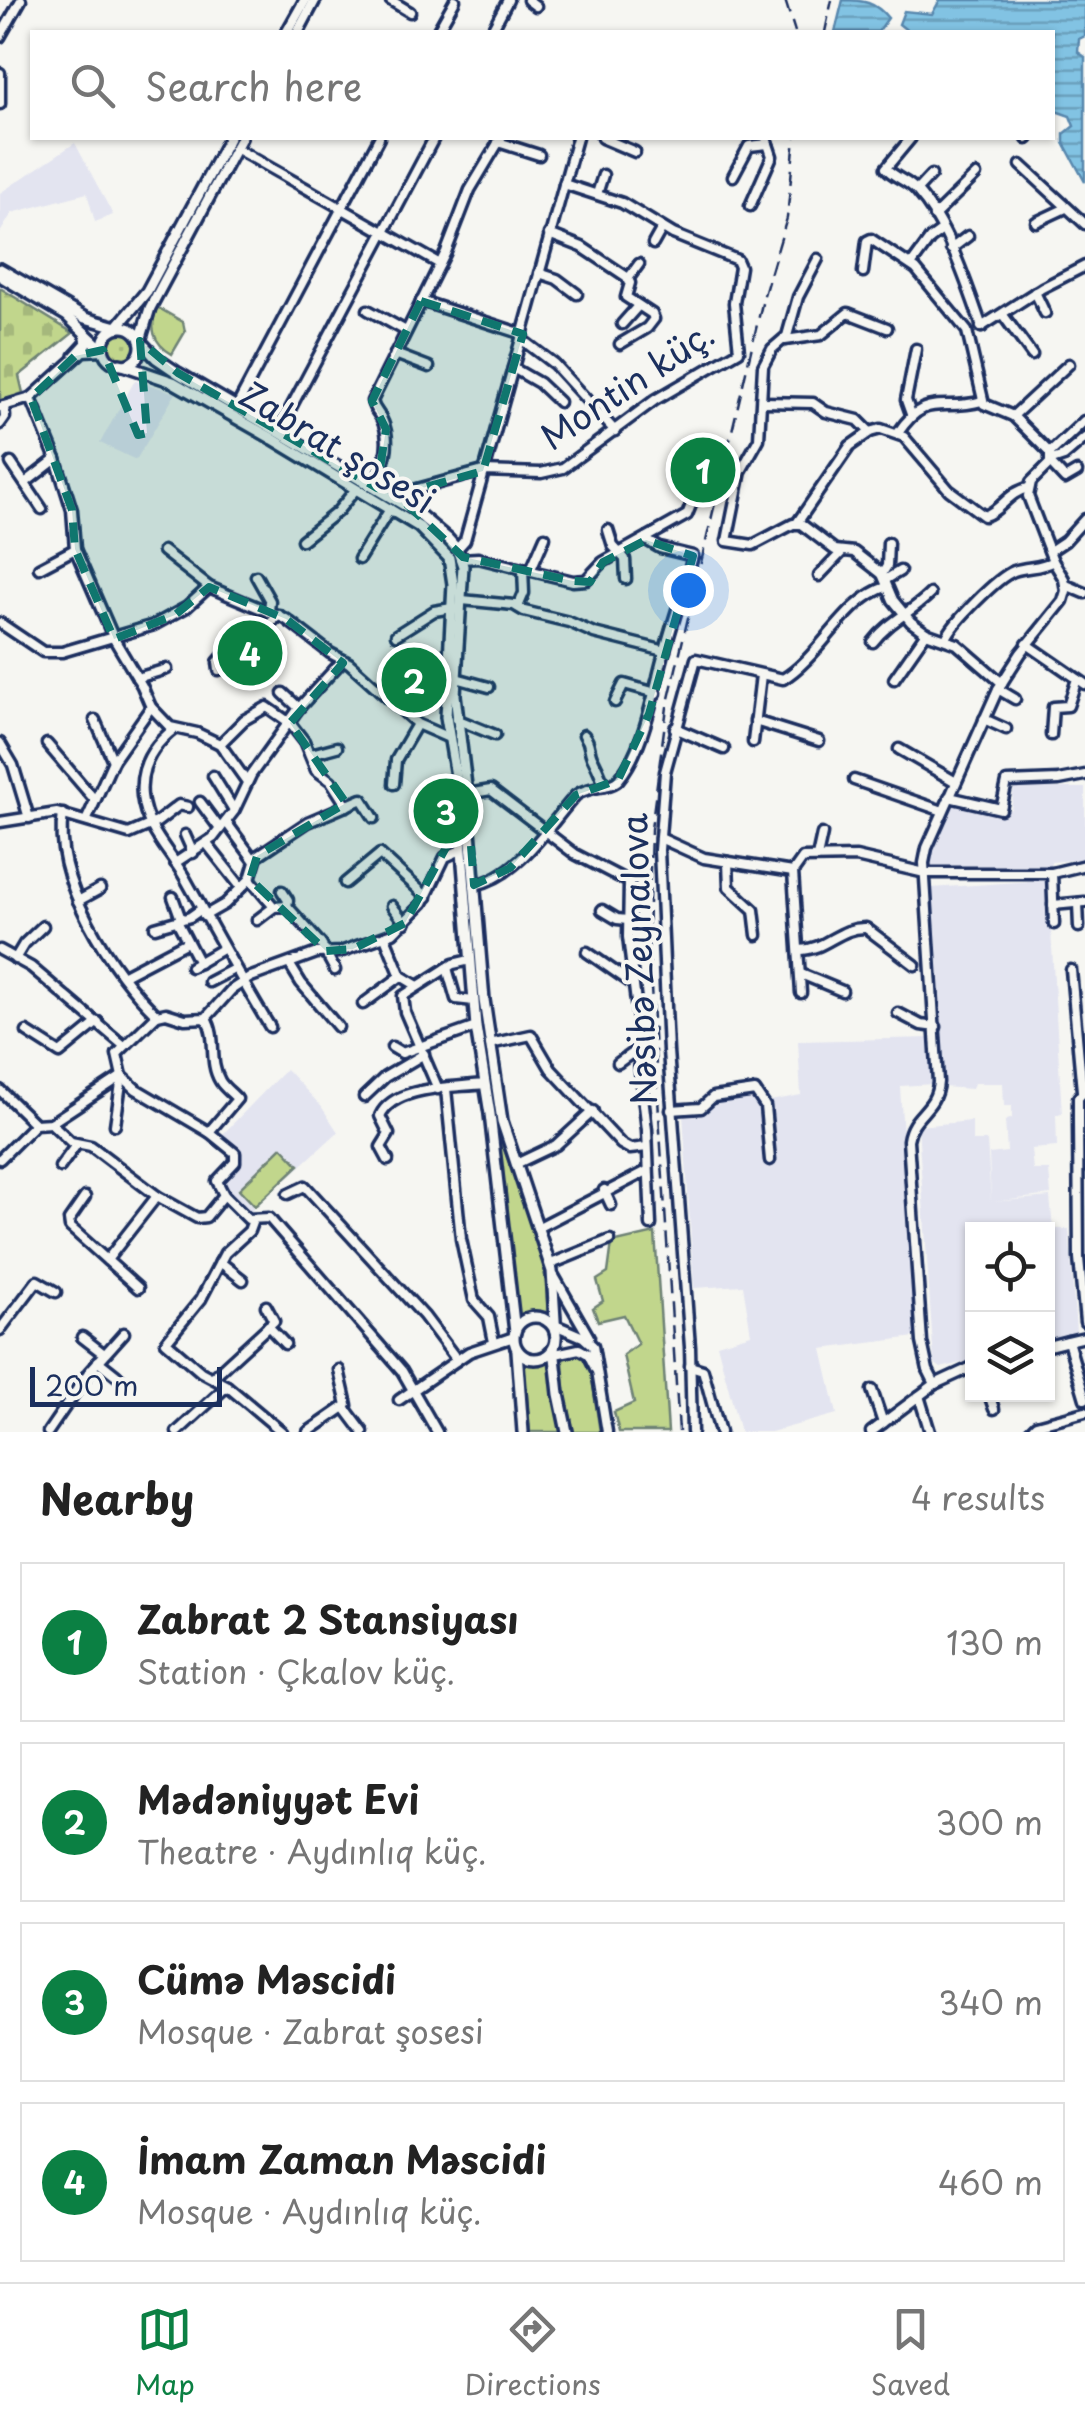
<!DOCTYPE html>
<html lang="en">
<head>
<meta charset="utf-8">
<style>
	:root { --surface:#fff; --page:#f2f2f2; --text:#222; --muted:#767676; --line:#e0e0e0; --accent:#0b8043 }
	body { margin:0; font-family:"Playpen Sans",sans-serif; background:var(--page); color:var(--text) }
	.controls { position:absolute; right:30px; bottom:30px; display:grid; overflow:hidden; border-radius:0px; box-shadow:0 2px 8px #0004 }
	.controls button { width:90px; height:90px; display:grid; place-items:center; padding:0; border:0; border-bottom:2px solid var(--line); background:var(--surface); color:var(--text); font:50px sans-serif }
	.scale { position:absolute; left:30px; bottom:25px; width:192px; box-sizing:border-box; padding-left:10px; border:5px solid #1b2f5e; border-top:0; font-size:28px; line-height:35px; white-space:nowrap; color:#1b2f5e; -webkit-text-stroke:8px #f6f6f2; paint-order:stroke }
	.you { position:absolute; left:688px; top:590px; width:35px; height:35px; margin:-25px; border:8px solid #fff; border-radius:50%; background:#1a73e8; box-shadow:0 0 0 15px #1a73e833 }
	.badge { display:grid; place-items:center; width:65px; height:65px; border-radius:50%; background:var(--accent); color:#fff; font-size:32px; font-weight:700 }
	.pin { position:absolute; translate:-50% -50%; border:5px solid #fff; box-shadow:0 2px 10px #0006 }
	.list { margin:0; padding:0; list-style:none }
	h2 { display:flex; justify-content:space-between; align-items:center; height:130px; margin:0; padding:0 40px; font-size:42px }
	h2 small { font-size:32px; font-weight:400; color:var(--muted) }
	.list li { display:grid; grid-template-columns:65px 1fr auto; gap:30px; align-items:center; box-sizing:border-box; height:160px; margin:0 20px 20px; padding:0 20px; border:2px solid var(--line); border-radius:0px }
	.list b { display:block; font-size:38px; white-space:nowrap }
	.list p { margin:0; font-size:32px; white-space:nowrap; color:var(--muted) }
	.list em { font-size:32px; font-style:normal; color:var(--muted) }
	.icon { flex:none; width:55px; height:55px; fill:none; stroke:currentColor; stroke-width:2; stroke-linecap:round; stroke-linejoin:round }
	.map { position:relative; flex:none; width:1085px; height:1432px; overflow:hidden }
	.search { position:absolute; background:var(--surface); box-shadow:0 2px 8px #0004; left:30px; right:30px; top:30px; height:110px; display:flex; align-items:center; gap:25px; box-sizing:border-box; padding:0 35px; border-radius:0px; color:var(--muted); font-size:38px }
	.sheet { height:850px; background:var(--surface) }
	nav { display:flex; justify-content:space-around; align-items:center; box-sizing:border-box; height:140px; border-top:2px solid var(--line); background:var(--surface); font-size:28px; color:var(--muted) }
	nav a { display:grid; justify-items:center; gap:5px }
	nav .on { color:var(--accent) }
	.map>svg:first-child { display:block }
	.built { fill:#e3e4f0 }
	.grass { fill:url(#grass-dots); stroke:#6e8275; stroke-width:2.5 }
	.cemetery { fill:url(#cemetery-stones); stroke:#6e8275; stroke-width:2.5 }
	.green { fill:#c1d68c; stroke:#6e8275; stroke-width:2.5 }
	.water { fill:url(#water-rules); stroke:#5988ae; stroke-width:2.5 }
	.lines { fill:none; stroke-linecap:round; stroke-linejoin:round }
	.minor-casing { stroke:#1b2f5e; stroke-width:15 }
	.major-casing { stroke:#1b2f5e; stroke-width:16 }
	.minor { stroke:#f6f6f2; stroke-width:8 }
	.major { stroke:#f6f6f2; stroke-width:9 }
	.rail { stroke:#1b2f5e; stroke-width:2.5; stroke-dasharray:15 8; stroke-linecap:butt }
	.marked { fill:#0f766e; fill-opacity:0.2; stroke:#0f766e; stroke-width:8; stroke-dasharray:20 12; stroke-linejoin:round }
	.labels { text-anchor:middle; stroke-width:8; stroke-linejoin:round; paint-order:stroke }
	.street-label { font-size:35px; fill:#1b2f5e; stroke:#f6f6f2 }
</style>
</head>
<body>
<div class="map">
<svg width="1085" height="1432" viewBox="0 0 1085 1432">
	<defs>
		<pattern id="grass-dots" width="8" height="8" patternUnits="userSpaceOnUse" patternTransform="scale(2.5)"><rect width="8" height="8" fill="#c1d68c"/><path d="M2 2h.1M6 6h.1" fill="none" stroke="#a5b87b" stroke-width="1.8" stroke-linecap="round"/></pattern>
		<pattern id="cemetery-stones" width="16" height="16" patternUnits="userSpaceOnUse" patternTransform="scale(2.5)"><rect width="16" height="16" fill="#c1d68c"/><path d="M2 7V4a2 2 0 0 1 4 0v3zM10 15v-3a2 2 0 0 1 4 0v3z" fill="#a5b87b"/></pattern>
		<pattern id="water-rules" width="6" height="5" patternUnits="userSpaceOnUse" patternTransform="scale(2.5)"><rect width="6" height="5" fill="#82c3e3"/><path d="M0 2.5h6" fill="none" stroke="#6a9fbb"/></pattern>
	</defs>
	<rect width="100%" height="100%" fill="#f6f6f2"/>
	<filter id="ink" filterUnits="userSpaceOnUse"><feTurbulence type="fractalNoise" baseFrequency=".01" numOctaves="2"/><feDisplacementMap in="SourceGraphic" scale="20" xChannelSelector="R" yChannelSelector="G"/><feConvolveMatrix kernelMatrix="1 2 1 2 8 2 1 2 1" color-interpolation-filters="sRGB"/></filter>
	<g filter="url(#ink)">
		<!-- built -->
		<g class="built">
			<polygon points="75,143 113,215 95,222 87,193 12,213 0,233 0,193"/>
			<polygon points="135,380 176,393 136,460 100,443"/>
			<polygon points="1014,788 1085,788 1085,859 1051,862 1051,868 1021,870 988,866 930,868 930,850 951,804 999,814 1011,809"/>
			<polygon points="1048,880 1062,1114 1056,1115 1057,1147 1031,1149 1033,1170 1049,1170 1051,1195 993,1202 1050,1197 1053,1229 1069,1229 1076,1332 1048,1339 1048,1230 972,1230 972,1360 941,1368 934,1363 918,1126 972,1121 972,1141 987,1141 991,1202 989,1154 1007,1152 1005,1121 1012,1118 1012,1106 1004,1106 1003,1083 974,1083 972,1089 943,1087 931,888"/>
			<polygon points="932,1038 934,1084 900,1086 915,1337 822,1349 837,1414 771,1432 740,1432 717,1344 751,1334 743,1285 694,1288 683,1113 706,1111 715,1101 750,1094 760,1103 801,1095 798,1041"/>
			<polygon points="286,1069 321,1106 338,1132 249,1213 220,1181 243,1160 220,1137"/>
		</g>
		<!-- grass -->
		<circle class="grass" cx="122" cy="345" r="14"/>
		<!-- cemetery -->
		<polygon class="cemetery" points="0,288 73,333 19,376 23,393 0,402"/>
		<!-- green -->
		<g class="green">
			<path d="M157 307 183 322 185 332 172 354C153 343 149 328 157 307Z"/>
			<path d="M498 1133C518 1190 550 1252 547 1313L531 1310 518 1317Z"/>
			<polygon points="282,1147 299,1165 255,1206 239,1189"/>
			<polygon points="655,1233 668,1432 619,1432 614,1412 634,1403 623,1355 638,1344 624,1315 598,1321 593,1308 603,1301 597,1280 608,1273 612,1243"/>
			<polygon points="579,1353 590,1365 600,1432 574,1432 565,1394 563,1358"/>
			<polygon points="550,1362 563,1432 530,1432 524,1364"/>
		</g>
		<!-- water -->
		<g class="water">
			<path d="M843 0C863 0 875 2 888 18L878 32H835Z"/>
			<polygon points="940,0 1085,0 1085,36 1079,39 1078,52 1085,57 1085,182 1064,143 1064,134 1074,126 1070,116 1053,110 1052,32 909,32 899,24 904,11 932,14"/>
		</g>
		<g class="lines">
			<!-- minor casing -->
			<g class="minor-casing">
				<g id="minor">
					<polyline points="390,0 410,12"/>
					<polyline points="528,0 536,6"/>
					<polyline points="437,32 455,0"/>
					<polyline points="491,32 508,0"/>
					<polyline points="0,37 21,0"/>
					<polyline points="0,73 0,104"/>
					<polyline points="602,138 635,152"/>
					<path d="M911 138 886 168C894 178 908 180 917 191 949 227 966 282 982 327"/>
					<polyline points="1027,139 1028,138"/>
					<polyline points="498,142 539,155"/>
					<polyline points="235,148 440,264"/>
					<polyline points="1021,165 1085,224"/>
					<polyline points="733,176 749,146 768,144"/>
					<polyline points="917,190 931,175"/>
					<polyline points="597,194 603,175"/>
					<polyline points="750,206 772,156 766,138"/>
					<polyline points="934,216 976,175"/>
					<polyline points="1036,222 1066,208"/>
					<polyline points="549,234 582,247 627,277 630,283 626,297 652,314 654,319 647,328 620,344"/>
					<polyline points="653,244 662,228"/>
					<polyline points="951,249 968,236"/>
					<polyline points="818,259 798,297 787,336 772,349 763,366 759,439 741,471 727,541 753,545 793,524 801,524 835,550 854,552 882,574 893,600 911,622 926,633 957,644 1002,683"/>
					<polyline points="911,265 930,239 941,231"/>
					<path d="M863 272 867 241 871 239 916 269 967 331 984 404 1013 416 1050 453V463L1031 482 1028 496 1053 561 1064 579 1066 591 1063 601 1021 653 998 689 927 848 924 863 938 1082C936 1111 912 1113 908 1140L922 1342 928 1370 935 1384"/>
					<polyline points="539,273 557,279 577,294"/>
					<polyline points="628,279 639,264"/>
					<polyline points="1035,292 1045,313"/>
					<polyline points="421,301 523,334"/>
					<polyline points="368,310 406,331"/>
					<polyline points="1003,315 1032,355"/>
					<polyline points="622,324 638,306"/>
					<polyline points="981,327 1042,288 1085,266"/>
					<polyline points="521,339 554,364 615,431"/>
					<polyline points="785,340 821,335 848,313 887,328"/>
					<polyline points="395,354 429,367"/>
					<polyline points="513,368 539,383 559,402"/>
					<polyline points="31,398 56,459 72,510 75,549 114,639 142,686 151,707 170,727 197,733 220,744 247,782"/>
					<polyline points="763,402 813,403 826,412 858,420 870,432"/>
					<polyline points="237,406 379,138"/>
					<polyline points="0,407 31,398 83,351 103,350"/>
					<polyline points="911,414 906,400 916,349"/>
					<polyline points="1013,416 1069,364"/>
					<polyline points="0,424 5,417 4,406"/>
					<polyline points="279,430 434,138"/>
					<path d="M898 433C927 390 942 413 982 401"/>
					<polyline points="1050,453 1084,421"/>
					<polyline points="1052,460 1064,456 1085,438"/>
					<polyline points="11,463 42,509"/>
					<polyline points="1050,463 1065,479 1077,472"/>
					<polyline points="25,483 56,459"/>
					<path d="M373 486C384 468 392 443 383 422 380 413 374 411 372 401L446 252 470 190 501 138"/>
					<polyline points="395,499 406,492 483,471 541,473 563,468 655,400 739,351 734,303 740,267 737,260 673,234 622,203 564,184"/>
					<path d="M797 523 850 446 870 432 881 429 904 437 949 490 984 516C1001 511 1008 492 1028 488"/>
					<polyline points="608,530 613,546 625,559 626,579"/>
					<polyline points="302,540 337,512 356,489"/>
					<polyline points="457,549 465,540 577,138"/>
					<polyline points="163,551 209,587 286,619 330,653 349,663 417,724 449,738"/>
					<polyline points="1050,551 1065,541 1085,519"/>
					<polyline points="359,559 390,509"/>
					<polyline points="461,559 478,558 573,581 586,580 603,562 687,515 695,495 691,480 694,461"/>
					<polyline points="39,568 75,549"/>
					<polyline points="531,569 545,537"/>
					<polyline points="882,574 887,566 888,543"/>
					<polyline points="256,576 270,601 269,611"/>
					<polyline points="819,576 842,552"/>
					<polyline points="885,580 900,571"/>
					<polyline points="1066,585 1085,593"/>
					<polyline points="462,600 514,605 524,611 569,622 594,633 665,651"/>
					<polyline points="518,607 524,593 523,568"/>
					<polyline points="0,623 43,652 62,652 154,625 187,607 209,587"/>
					<polyline points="259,634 273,652"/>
					<polyline points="396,635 434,611 452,608"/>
					<path d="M946 639C952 623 998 577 1014 571 1028 566 1040 569 1053 561"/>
					<path d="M873 642C889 621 912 612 930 594"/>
					<polyline points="1027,644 1085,684"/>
					<polyline points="219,670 218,662 231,647 259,634 279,615"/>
					<polyline points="137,678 167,669"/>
					<polyline points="456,678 489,687"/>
					<polyline points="894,679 926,633"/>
					<polyline points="998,689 1015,699"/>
					<polyline points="283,693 299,708"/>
					<polyline points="615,702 624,684 656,693"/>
					<polyline points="456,719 495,735"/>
					<polyline points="984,719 1006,729"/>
					<polyline points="95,720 113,761"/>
					<polyline points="755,721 819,741"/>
					<polyline points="675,728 724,749"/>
					<path d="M174 729C152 746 139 767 142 796 146 830 169 850 185 878 213 928 240 978 270 1027"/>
					<path d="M584 735C591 744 588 748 592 757 597 767 601 774 604 786"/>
					<polyline points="1051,735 1053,707 1068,706 1077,679"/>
					<polyline points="753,742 761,675"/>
					<polyline points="0,743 13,765 29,818"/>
					<polyline points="47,744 94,799"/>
					<polyline points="220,744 244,720 267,707 290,723 304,741 316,770 331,781 347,806"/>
					<polyline points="899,749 956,782"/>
					<polyline points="311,754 337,747"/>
					<polyline points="213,776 234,810"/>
					<polyline points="854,780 943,811"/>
					<polyline points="394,784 396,760 417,724"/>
					<polyline points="467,794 491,790 575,854 629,882 628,937 640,1035 638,1054 647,1130 651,1225"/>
					<polyline points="949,797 1001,809 1007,782 1059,780 1085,775"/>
					<polyline points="200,802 220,829"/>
					<polyline points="429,803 458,796"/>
					<path d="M63 814C52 879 111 972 157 1015"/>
					<polyline points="87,819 113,761 151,707"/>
					<polyline points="0,822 57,813 129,834 157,822 179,805 188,807"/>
					<polyline points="226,822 254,860"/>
					<polyline points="185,835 193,853"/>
					<polyline points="660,838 704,858 793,872 803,858 856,857 925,873 1052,873 1085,865"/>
					<polyline points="207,844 241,887"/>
					<polyline points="817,857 822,834"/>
					<polyline points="728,862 729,887 754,910 757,935"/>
					<polyline points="175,863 213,838 234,811 251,775 299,708 343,660"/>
					<polyline points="793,872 801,993"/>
					<polyline points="1052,873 1054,924"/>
					<polyline points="250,879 274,907 287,906 321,944 335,970"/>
					<polyline points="345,883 380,854 427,897"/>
					<path d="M474 885C518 877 548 826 576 795 590 785 611 789 619 779 640 754 650 709 658 677 667 637 682 597 693 556L660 548 646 540"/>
					<polyline points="282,891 288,900 287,906"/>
					<polyline points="173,897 181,919"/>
					<polyline points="78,901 100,889"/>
					<polyline points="1078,903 1079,927"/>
					<polyline points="1053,905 1085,902"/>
					<polyline points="392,906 405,923"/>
					<polyline points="602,910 617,919 628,920"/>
					<polyline points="204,916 225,904 250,879 257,856 308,822 362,799 374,818"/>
					<polyline points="257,920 274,907"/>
					<polyline points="177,921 199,963"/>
					<polyline points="155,927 190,917 200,910"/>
					<polyline points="385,937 401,976 416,985"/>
					<polyline points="0,950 31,967 123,1045"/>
					<path d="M800 950C826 950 839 927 866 928L915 965"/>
					<polyline points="587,952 633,984"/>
					<polyline points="15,959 24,944 43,926"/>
					<polyline points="290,965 301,983 338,1027"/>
					<polyline points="191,967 222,949"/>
					<polyline points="447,968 456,999 474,1001"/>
					<polyline points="1071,970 1082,1091"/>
					<polyline points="801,974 842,991"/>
					<polyline points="124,975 187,942"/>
					<polyline points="209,982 234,969"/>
					<polyline points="363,1004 401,976"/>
					<polyline points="898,1013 921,1025 936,1027"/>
					<path d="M206 1018C218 1038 208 1061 220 1081 224 1088 232 1093 237 1099L209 1132"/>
					<polyline points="27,1032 60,1053 98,1022"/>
					<polyline points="490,1044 531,1035 551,1069 621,1144 630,1149 647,1147"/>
					<polyline points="392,1047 402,1053 476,1027"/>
					<polyline points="618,1063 639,1048"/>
					<polyline points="438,1089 405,1012 403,996 453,964 470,960"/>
					<polyline points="446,1089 461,1239 474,1300 489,1317 494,1342"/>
					<polyline points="0,1090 35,1124"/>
					<polyline points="1085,1090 1078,1098 1078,1119 1079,1258 1085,1322"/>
					<polyline points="364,1097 385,1077 424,1054"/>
					<polyline points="671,1110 701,1108 713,1097 755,1091 765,1106 770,1160"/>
					<polyline points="51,1123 71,1142 91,1146 157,1196 197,1218 206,1217 224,1195"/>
					<polyline points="115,1125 122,1076 117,1054 157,1015 166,1013 185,1019 206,1018 231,990 251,977 317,953 340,952 393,933 423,903 445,857 461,850"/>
					<polyline points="0,1159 35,1124 51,1123 122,1076 136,1089 209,1132 235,1153 235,1162 217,1181 224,1195 248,1219 269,1218 402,1371 437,1432"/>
					<path d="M388 1160 381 1147 389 1134 380 1116C394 1085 454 1088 484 1084"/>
					<polyline points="516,1164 556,1145 593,1111"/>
					<polyline points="60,1167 76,1145"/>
					<polyline points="604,1190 611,1205"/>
					<polyline points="288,1194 305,1186 424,1316 457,1360"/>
					<polyline points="85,1197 69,1220 70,1227 138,1288"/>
					<polyline points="253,1220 249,1231 225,1253 201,1299 166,1342 201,1372 227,1386 282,1432"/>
					<polyline points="539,1227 647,1171"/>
					<polyline points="107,1260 157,1196"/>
					<polyline points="220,1262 243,1280"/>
					<polyline points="551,1264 610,1240"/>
					<polyline points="554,1276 589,1337"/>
					<polyline points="548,1322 583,1337 593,1346 607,1432"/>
					<polyline points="268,1326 285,1344"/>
					<polyline points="0,1330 37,1281 56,1292"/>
					<polyline points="82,1337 104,1354"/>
					<polyline points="1068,1341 1085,1337"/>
					<polyline points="1048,1346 1068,1341 1085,1399"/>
					<polyline points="546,1356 579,1349 588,1354 596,1370"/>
					<polyline points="98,1361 127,1384"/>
					<polyline points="690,1366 703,1370 720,1432"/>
					<polyline points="213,1377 274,1321 266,1306"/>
					<polyline points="872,1390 883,1423"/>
					<polyline points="989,1394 994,1409"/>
					<polyline points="919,1396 930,1432"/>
					<polyline points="399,1400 469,1352 514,1337"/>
					<polyline points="345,1408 363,1432"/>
					<polyline points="48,1432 89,1372 124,1333"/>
					<polyline points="177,1432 227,1386"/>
					<polyline points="308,1432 347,1405 339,1370"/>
					<path d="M692 1432 690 1347 668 1051 659 850 665 772 696 659 783 679C821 656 846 599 886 587"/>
					<polyline points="871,1432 935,1384 972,1367"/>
					<polyline points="1029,1432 1036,1425 1085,1412"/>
				</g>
			</g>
			<!-- major casing -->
			<g class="major-casing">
				<g id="major">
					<polyline points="287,32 305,0"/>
					<polyline points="298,32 315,0"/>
					<polyline points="241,138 150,308 140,341 156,358 178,373 416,512 448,539 457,549 463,566 455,695 467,794 484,1000 502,1121 552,1271 556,1336"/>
					<polyline points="0,269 85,318 117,327 147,291 229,138"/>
					<polyline points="0,276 67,316 103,350"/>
					<circle cx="122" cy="346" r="19"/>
					<polyline points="75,356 87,343 85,333"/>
					<polyline points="120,364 173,382 273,439 419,527 449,558 453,584 446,717 456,776 476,1027 490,1114 515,1332"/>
					<circle cx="535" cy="1338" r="21"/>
					<polyline points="554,1348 559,1394 567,1432"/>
					<polyline points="517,1351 523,1432"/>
				</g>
			</g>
			<!-- minor -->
			<use href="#minor" class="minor"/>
			<!-- major -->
			<use href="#major" class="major"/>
			<!-- rail -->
			<g class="rail">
				<polyline points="785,0 795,32"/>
				<polyline points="825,32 832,0"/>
				<polyline points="679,1432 648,940 651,829 667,707 764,295 787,218 795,138"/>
			</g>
		</g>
	</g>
	<!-- marked area -->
	<path class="marked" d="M421 301 523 334 483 471 397 495 463 557 573 581 590 582 603 562 646 540 693 556 649 714 618 780 576 795 510 868 474 885 468 807 405 923 353 949 326 951 250 879 257 856 346 803 290 723 343 663 286 619 209 587 175 615 114 639 75 549 72 510 31 398 75 356 103 350 138 435 147 433 140 341 178 373 377 488 386 429 372 401Z"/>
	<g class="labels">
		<!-- street labels -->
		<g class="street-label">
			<text transform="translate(628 386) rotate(-34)" y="12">Montin küç.</text>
			<text transform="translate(337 448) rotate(31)" y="12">Zabrat şosesi</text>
			<text transform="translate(640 959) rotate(-92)" y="12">Nəsibə Zeynalova</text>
		</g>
	</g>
</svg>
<div class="controls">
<button><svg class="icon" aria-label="locate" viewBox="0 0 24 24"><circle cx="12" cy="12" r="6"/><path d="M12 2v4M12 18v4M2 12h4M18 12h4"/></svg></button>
<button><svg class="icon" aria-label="layers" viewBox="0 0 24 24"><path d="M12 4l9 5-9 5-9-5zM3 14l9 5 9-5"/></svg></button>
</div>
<div class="scale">200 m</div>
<div class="you"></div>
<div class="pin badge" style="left:703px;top:470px">1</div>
<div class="pin badge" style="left:414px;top:680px">2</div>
<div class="pin badge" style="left:446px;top:811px">3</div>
<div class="pin badge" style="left:250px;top:653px">4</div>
<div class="search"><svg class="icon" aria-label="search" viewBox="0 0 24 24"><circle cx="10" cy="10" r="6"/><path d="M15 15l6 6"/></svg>Search here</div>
</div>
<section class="sheet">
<h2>Nearby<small>4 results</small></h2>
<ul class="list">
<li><span class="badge">1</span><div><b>Zabrat 2 Stansiyası</b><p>Station · Çkalov küç.</p></div><em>130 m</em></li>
<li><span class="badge">2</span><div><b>Mədəniyyət Evi</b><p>Theatre · Aydınlıq küç.</p></div><em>300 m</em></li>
<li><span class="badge">3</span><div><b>Cümə Məscidi</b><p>Mosque · Zabrat şosesi</p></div><em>340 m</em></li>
<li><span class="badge">4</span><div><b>İmam Zaman Məscidi</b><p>Mosque · Aydınlıq küç.</p></div><em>460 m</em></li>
</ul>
</section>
<nav>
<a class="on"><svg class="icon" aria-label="map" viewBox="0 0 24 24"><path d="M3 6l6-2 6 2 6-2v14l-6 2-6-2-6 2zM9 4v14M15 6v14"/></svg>Map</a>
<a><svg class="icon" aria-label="directions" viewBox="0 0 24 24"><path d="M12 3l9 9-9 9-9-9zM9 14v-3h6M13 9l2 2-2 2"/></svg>Directions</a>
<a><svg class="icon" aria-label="saved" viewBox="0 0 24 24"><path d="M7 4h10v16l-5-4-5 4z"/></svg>Saved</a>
</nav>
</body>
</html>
